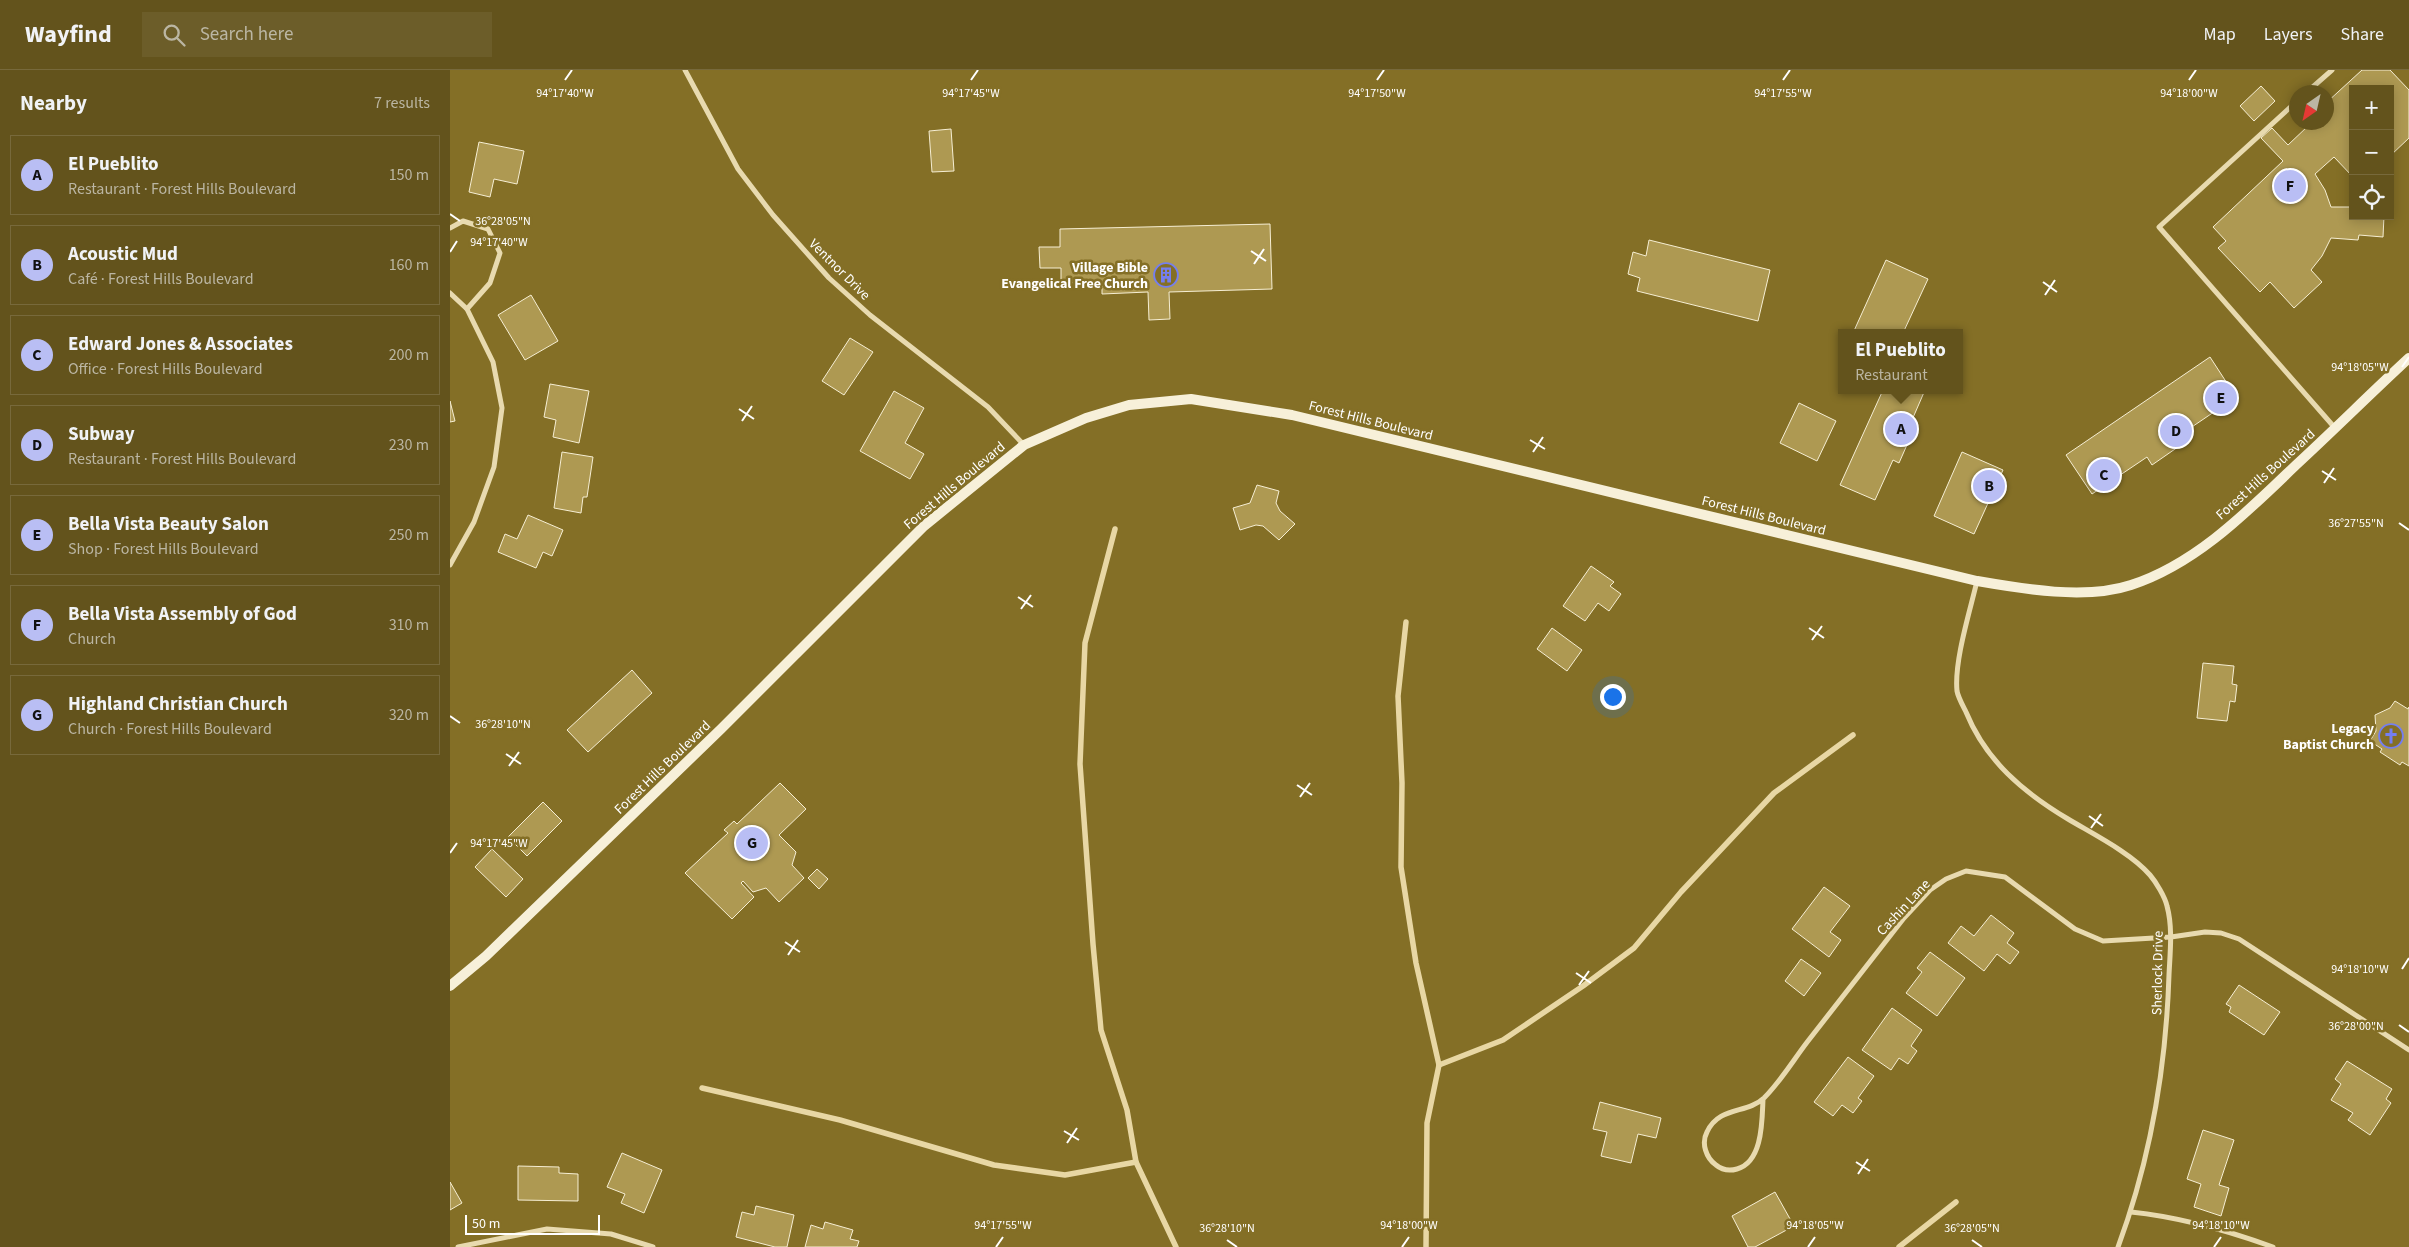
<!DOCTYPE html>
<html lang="en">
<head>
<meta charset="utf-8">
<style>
	:root { --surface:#63531c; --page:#6c5d29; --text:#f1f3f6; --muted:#bbb6a3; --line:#77693b; --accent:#b9bef4 }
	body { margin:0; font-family:"Source Sans 3",sans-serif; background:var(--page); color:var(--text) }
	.controls { position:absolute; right:15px; top:15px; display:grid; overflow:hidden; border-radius:0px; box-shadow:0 2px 12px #0003 }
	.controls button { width:45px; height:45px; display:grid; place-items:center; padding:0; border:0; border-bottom:1px solid var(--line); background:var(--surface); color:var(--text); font:25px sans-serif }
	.compass { position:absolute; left:1839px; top:15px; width:45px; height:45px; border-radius:50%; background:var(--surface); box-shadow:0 2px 12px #0003; rotate:214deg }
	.scale { position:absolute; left:15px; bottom:12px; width:135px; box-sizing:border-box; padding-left:5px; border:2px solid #fff; border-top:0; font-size:14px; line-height:18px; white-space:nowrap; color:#fff; -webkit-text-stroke:4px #846f26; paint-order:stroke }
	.you { position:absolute; left:1162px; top:626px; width:18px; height:18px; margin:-12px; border:4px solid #fff; border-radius:50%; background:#1a73e8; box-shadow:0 0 0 8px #1a73e833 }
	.badge { display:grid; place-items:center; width:32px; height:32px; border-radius:50%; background:var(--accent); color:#111; font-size:16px; font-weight:700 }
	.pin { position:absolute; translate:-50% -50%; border:2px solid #fff; box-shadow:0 1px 5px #0006 }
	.popup { position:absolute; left:1388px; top:259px; width:125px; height:65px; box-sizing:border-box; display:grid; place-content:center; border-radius:0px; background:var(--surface); filter:drop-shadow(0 1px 4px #0005); font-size:16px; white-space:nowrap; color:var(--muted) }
	.popup b { font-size:19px; color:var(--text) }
	.popup::after { content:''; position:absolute; left:50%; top:100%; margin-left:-10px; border:10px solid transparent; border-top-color:var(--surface) }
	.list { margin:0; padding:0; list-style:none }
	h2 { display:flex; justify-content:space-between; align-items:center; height:65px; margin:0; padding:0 20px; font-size:21px }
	h2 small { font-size:16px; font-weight:400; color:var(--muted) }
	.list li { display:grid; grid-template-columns:32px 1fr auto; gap:15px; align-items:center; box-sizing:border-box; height:80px; margin:0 10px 10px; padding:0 10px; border:1px solid var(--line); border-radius:0px }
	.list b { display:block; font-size:19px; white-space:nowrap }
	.list p { margin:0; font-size:16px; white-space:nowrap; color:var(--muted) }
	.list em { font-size:16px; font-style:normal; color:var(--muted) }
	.icon { flex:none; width:28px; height:28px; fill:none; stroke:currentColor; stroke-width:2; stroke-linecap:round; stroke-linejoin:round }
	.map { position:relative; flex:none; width:1959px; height:1177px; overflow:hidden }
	header { display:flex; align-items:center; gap:30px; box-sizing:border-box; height:70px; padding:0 25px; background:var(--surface); border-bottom:1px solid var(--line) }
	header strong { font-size:24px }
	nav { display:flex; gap:28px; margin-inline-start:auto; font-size:18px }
	.search { width:350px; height:45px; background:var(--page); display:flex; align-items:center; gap:12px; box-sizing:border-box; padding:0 18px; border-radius:0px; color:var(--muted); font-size:19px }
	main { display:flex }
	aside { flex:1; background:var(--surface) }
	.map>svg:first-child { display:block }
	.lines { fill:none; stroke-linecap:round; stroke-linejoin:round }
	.stream { stroke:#e8d7a4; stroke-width:5.5 }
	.building { fill:#ae9952; stroke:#f6eed3 }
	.street { stroke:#e8daaf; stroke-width:5 }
	.secondary { stroke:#f7f0d9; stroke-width:10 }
	.ticks { fill:none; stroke:#fff; stroke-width:2 }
	.labels { text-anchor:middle; stroke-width:5; stroke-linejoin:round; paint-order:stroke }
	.poi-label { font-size:14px; font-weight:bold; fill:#fff; stroke:#846f26; text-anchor:end }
	.street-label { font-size:14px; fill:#fff; stroke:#846f26 }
	.ticks-label { font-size:12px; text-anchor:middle; fill:#fff; stroke:#846f26; stroke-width:5; stroke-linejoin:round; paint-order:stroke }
</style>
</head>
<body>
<header>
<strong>Wayfind</strong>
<div class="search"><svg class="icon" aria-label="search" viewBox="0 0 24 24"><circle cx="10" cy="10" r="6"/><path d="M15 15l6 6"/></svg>Search here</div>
<nav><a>Map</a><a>Layers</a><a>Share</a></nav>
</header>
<main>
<aside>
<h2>Nearby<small>7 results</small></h2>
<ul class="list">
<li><span class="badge">A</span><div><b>El Pueblito</b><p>Restaurant · Forest Hills Boulevard</p></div><em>150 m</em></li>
<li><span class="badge">B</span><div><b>Acoustic Mud</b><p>Café · Forest Hills Boulevard</p></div><em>160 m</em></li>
<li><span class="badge">C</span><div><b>Edward Jones &amp; Associates</b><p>Office · Forest Hills Boulevard</p></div><em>200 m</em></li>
<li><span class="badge">D</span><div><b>Subway</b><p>Restaurant · Forest Hills Boulevard</p></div><em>230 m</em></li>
<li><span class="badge">E</span><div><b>Bella Vista Beauty Salon</b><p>Shop · Forest Hills Boulevard</p></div><em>250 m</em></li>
<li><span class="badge">F</span><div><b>Bella Vista Assembly of God</b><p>Church</p></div><em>310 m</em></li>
<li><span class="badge">G</span><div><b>Highland Christian Church</b><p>Church · Forest Hills Boulevard</p></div><em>320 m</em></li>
</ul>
</aside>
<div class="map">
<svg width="1959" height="1177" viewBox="0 0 1959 1177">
	<rect width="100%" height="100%" fill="#846f26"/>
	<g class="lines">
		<!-- stream -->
		<g class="stream">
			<polyline points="665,459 635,573 630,694 643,874 651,960 677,1040 686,1092 726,1177"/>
			<polyline points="956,552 948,626 952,713 951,797 966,893 989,995 977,1053 976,1177"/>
			<polyline points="989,995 1053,970 1133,916 1184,878 1231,822 1324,723 1403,665"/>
			<polyline points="252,1018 390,1050 544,1095 615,1105 686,1092"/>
			<polyline points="1449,1177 1506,1132"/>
		</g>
	</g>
	<!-- building -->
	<g class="building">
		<polygon points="1912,0 1940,0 1959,20 1959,68 1940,86 1940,19 1903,19 1903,107 1884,87 1865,104 1875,120 1881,137 1903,137 1903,146 1934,146 1933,167 1909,165 1908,170 1881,168 1872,186 1861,200 1872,212 1844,238 1820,212 1810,222 1768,178 1776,171 1763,157 1833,91 1811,68 1822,58 1838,75 1858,56 1856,52 1876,52 1876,33"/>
		<polygon points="1811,16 1825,31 1804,51 1790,36"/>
		<polygon points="501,59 504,101 482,102 479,61"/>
		<polygon points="29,72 74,81 67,114 44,109 40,127 19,122"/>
		<polygon points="820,154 822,219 719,222 720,249 699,250 698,222 652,224 652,212 611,213 611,198 590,198 589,177 610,177 610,159"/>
		<polygon points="1199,170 1320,200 1308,251 1187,221 1190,208 1178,204 1183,182 1196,186"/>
		<polygon points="1436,190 1478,209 1453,263 1403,263"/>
		<polygon points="81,225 108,271 75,290 48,245"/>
		<polygon points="400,268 423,282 394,325 372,311"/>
		<polygon points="1760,287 1786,327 1733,363 1738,370 1702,395 1697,387 1642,424 1616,385"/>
		<polygon points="100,314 139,321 129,373 103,367 106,350 94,347"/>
		<polygon points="1433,320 1475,320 1462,350 1467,352 1449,393 1443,390 1425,430 1390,415"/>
		<polygon points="444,321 474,338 455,373 474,384 460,409 410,381"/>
		<polygon points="0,331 5,351 0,352"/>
		<polygon points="1349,333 1386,351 1367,391 1330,373"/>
		<polygon points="112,382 143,387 137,427 133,427 131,443 104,438"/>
		<polygon points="1512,382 1553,400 1524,464 1484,446"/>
		<polygon points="807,415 829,421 826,433 830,441 845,454 829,470 813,456 806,455 790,460 783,438 800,433"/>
		<polygon points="78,445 113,460 102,486 93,482 86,498 48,482 55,464 67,469"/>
		<polygon points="1141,496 1164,512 1160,516 1171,524 1159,541 1148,533 1135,551 1113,536"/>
		<polygon points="1102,558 1132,580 1117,601 1087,579"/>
		<polygon points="1753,593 1784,596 1782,614 1787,615 1785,632 1780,631 1777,651 1747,648"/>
		<polygon points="182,600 202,623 138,682 117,660"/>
		<polygon points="1945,631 1958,639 1959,637 1959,696 1952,692 1950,695 1930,682 1932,679 1920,671 1926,661 1925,645 1940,638"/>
		<polygon points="330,713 356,739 329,765 346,782 342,795 354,808 329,832 316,818 303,822 293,811 291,813 304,827 282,849 235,803 278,763 274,760 284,751 287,754"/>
		<polygon points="93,732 112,751 77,786 58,767"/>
		<polygon points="42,779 73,809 56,827 25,797"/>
		<polygon points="367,799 378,809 369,819 358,808"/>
		<polygon points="1374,817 1400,836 1380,862 1391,870 1379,887 1342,859"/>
		<polygon points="1541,845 1564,863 1557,873 1569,882 1560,894 1547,884 1534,901 1498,873 1511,856 1524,866"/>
		<polygon points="1480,882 1515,908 1487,946 1456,923 1472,902 1467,898"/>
		<polygon points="1351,889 1371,903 1354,926 1335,911"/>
		<polygon points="1789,915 1830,942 1814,965 1779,942 1781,937 1776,934"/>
		<polygon points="1442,938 1472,960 1461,976 1467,981 1458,994 1449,988 1441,1000 1412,980"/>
		<polygon points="1398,987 1424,1006 1408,1028 1412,1031 1403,1043 1392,1035 1383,1046 1364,1032"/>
		<polygon points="1897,991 1942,1019 1936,1029 1941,1033 1920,1065 1898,1050 1903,1043 1881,1030 1891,1014 1885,1009"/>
		<polygon points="1150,1032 1211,1048 1206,1068 1188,1064 1181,1093 1151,1086 1157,1062 1143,1059"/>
		<polygon points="1753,1060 1784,1070 1769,1115 1779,1118 1771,1146 1744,1137 1751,1114 1737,1109"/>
		<polygon points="172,1083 212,1100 194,1143 171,1133 175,1124 157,1117"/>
		<polygon points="68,1096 109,1097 109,1103 128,1104 128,1131 68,1130"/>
		<polygon points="0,1112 12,1133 0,1140"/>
		<polygon points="1325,1122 1344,1156 1305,1177 1298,1177 1282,1146"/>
		<polygon points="306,1136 344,1145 337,1177 325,1177 286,1167 292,1142 304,1145"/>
		<polygon points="375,1152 403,1160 400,1169 409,1171 407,1177 355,1177 361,1155 373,1159"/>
	</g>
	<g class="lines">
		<!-- street -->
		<g class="street">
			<polyline points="235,0 288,99 323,145 379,208 420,245 538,337 574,375"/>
			<polyline points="1857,22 1882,0"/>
			<polyline points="1846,32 1709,157 1885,358"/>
			<polyline points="0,158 13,151 38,159 50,183 40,213 17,239"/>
			<polyline points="0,223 17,239 43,292 52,338 44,397 24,452 0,495"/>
			<path d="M1527 511C1520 541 1504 591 1507 621 1508 627 1513 636 1516 642 1536 691 1573 722 1618 749 1643 764 1681 783 1700 805 1706 812 1715 827 1717 836 1723 858 1720 883 1719 905 1716 996 1700 1091 1668 1177"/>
			<path d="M1313 1029C1312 1050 1313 1092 1287 1099 1280 1101 1272 1100 1266 1095 1256 1088 1251 1073 1257 1062 1269 1036 1297 1044 1314 1028 1331 1011 1344 989 1358 971 1390 930 1422 889 1454 848L1480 820 1496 809 1516 801 1555 807 1625 859 1653 871 1721 867 1755 862 1771 863 1789 869 1959 980"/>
			<path d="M1681 1142C1730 1147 1776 1160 1823 1177"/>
			<polyline points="8,1177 97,1159 161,1164 203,1177"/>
		</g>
		<!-- secondary -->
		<path class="secondary" d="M0 916 36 886 271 659 474 456 574 375 636 348 679 335 741 329 842 345 1527 511C1573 519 1636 530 1681 515 1746 494 1798 441 1846 395 1884 360 1921 323 1959 288"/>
	</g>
	<!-- ticks -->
	<path class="ticks" d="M115 10 122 0M521 10 528 0M927 10 934 0M1333 10 1340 0M1739 10 1746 0M0 144 10 151M801 181 816 191M0 182 7 171M804 194 814 179M1593 212 1607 222M1595 225 1605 210M1952 297 1959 287M289 339 304 349M292 351 302 336M1080 370 1095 379M1083 382 1093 367M1872 401 1886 410M1874 413 1884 398M1949 453 1959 460M568 527 583 537M571 539 581 525M1359 558 1374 568M1362 570 1372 556M0 646 10 653M56 684 71 694M59 696 69 682M847 715 862 725M850 727 860 713M1639 746 1653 756M1641 758 1651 744M0 783 7 773M335 872 350 882M338 885 348 870M1952 899 1959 888M1126 903 1141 913M1129 915 1139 901M1949 955 1959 962M614 1061 629 1070M617 1073 627 1058M1406 1092 1420 1101M1408 1104 1418 1089M777 1170 787 1177M1522 1170 1532 1177M546 1177 553 1167M952 1177 959 1167M1358 1177 1365 1167M1764 1177 1771 1167"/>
	<!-- icons -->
	<defs>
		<g id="building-ring" transform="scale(1.25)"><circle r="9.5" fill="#846f26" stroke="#747ef1" stroke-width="1.5"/><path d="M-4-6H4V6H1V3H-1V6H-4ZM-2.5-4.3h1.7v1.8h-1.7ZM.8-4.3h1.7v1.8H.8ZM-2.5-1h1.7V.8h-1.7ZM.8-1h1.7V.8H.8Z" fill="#747ef1"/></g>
		<g id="church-ring" transform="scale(1.25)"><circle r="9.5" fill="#846f26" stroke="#747ef1" stroke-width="1.5"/><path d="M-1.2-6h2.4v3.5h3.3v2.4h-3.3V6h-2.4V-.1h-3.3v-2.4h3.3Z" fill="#747ef1"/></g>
	</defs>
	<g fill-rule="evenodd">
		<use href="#building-ring" x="716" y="205"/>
		<use href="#church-ring" x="1941" y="666"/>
	</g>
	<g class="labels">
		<!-- poi labels -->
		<g class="poi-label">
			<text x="698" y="202">Village Bible<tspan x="698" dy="16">Evangelical Free Church</tspan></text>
			<text x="1924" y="663">Legacy<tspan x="1924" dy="16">Baptist Church</tspan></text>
		</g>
		<!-- street labels -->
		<g class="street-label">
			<text transform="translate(390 199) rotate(45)" y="5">Ventnor Drive</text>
			<text transform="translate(921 350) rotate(14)" y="5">Forest Hills Boulevard</text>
			<text transform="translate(1815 404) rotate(-42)" y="5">Forest Hills Boulevard</text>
			<text transform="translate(504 415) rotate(-40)" y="5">Forest Hills Boulevard</text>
			<text transform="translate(1314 445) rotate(14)" y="5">Forest Hills Boulevard</text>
			<text transform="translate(212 697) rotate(-44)" y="5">Forest Hills Boulevard</text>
			<text transform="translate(1453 837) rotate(-47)" y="5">Cashin Lane</text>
			<text transform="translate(1707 903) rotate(-89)" y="5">Sherlock Drive</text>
		</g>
	</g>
	<g class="ticks-label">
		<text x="115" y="27">94°17'40"W</text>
		<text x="521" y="27">94°17'45"W</text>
		<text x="927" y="27">94°17'50"W</text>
		<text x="1333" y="27">94°17'55"W</text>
		<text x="1739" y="27">94°18'00"W</text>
		<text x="53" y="155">36°28'05"N</text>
		<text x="49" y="176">94°17'40"W</text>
		<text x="1910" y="301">94°18'05"W</text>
		<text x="1906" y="457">36°27'55"N</text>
		<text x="53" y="658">36°28'10"N</text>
		<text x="49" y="777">94°17'45"W</text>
		<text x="1910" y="903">94°18'10"W</text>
		<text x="1906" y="960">36°28'00"N</text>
		<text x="553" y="1159">94°17'55"W</text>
		<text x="959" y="1159">94°18'00"W</text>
		<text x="1365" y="1159">94°18'05"W</text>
		<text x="1771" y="1159">94°18'10"W</text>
		<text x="777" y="1162">36°28'10"N</text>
		<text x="1522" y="1162">36°28'05"N</text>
	</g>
</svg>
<div class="controls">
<button>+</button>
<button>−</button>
<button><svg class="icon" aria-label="locate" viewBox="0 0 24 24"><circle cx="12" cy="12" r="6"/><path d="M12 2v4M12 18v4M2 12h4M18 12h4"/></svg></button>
</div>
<svg class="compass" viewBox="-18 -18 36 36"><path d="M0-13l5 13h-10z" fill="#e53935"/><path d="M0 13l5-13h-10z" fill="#bbb6a3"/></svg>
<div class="scale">50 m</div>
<div class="you"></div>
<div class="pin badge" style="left:1451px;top:359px">A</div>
<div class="popup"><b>El Pueblito</b>Restaurant</div>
<div class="pin badge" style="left:1539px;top:416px">B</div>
<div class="pin badge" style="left:1654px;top:405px">C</div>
<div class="pin badge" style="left:1726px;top:361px">D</div>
<div class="pin badge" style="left:1771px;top:328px">E</div>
<div class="pin badge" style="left:1840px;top:116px">F</div>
<div class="pin badge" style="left:302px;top:773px">G</div>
</div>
</main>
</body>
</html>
